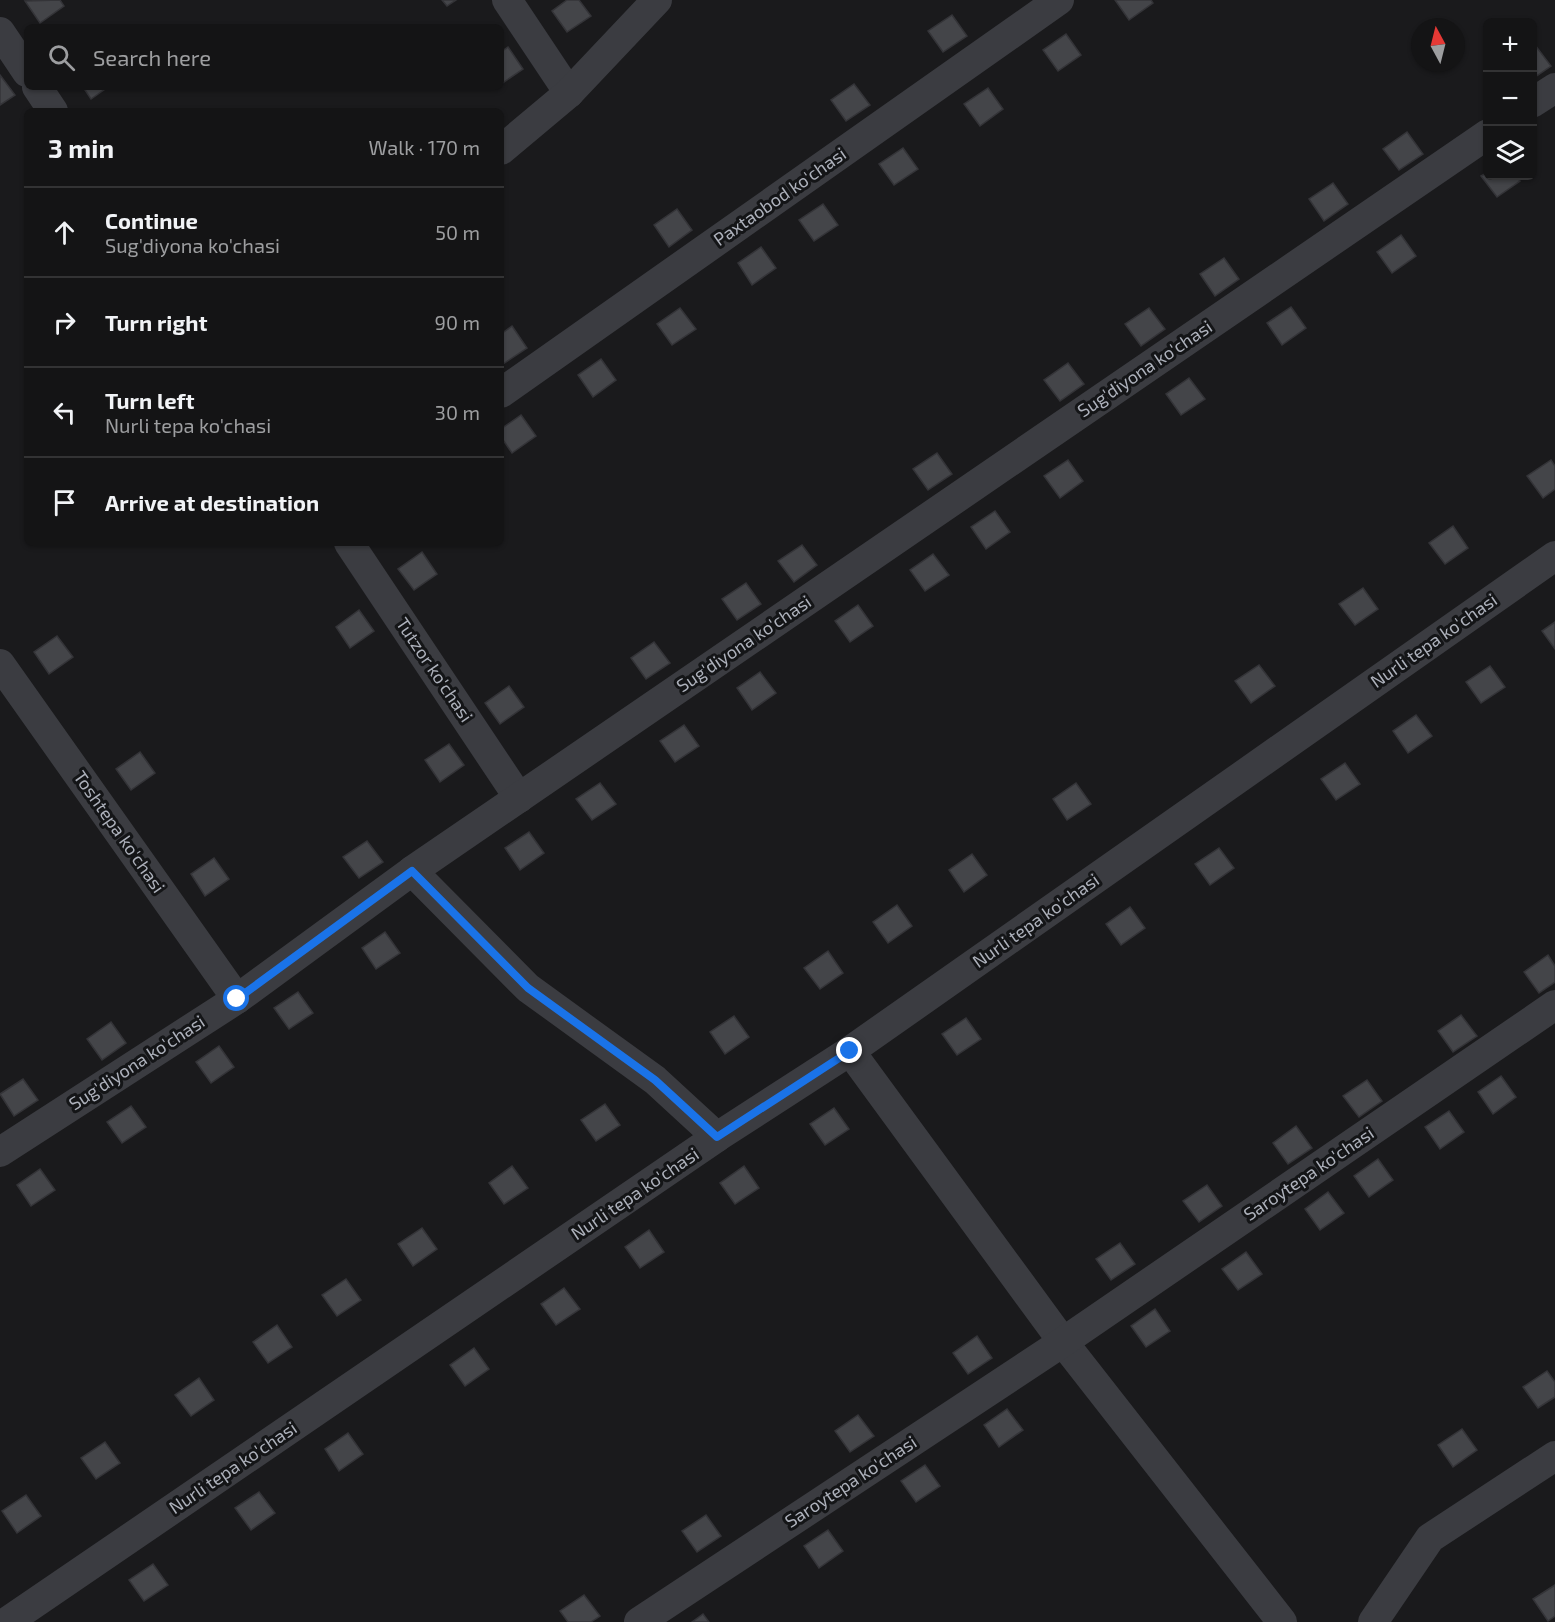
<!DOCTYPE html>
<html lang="en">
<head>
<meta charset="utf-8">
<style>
	:root { --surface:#141415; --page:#212122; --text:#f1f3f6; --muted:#9d9ea0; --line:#333334 }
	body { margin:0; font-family:"Exo 2",sans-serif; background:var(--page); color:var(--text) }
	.controls { position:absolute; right:18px; top:18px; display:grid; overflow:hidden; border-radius:9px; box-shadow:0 2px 4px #0004 }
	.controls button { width:54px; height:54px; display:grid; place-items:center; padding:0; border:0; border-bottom:2px solid var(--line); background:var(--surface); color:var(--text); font:30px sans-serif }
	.compass { position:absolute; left:1411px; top:18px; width:54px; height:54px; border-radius:50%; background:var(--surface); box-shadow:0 2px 4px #0004; rotate:353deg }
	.stop { position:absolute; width:18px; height:18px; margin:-14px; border:4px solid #1a73e8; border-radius:50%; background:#fff }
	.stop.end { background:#1a73e8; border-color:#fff; box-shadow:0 2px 6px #0008 }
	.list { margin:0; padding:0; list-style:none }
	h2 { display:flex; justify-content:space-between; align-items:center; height:78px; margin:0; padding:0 24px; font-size:26px }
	h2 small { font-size:20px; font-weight:400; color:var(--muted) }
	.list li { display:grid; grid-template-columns:39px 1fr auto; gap:18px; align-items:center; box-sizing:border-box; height:90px; padding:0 24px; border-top:2px solid var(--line) }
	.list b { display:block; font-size:22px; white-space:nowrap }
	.list p { margin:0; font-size:20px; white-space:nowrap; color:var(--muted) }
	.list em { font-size:20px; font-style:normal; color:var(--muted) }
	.icon { flex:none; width:33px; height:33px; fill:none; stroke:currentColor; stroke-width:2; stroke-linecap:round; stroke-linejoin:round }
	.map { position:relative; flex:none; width:1555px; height:1622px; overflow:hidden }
	.search { position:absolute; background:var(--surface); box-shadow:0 2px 4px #0004; left:24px; top:24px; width:480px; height:66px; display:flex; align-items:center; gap:15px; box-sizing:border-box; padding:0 21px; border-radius:9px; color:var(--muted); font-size:22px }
	.panel { position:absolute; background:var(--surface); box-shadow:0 2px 4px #0004; left:24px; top:108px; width:480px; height:438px; border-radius:9px }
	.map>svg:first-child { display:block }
	.building { fill:#444549; stroke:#343438; stroke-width:1.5 }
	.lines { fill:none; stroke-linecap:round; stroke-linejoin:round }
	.street { stroke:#3b3c41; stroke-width:30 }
	.route { stroke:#1a73e8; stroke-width:8 }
	.labels { text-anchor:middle; stroke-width:6; stroke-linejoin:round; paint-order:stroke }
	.street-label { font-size:18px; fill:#adb1bb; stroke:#141517 }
</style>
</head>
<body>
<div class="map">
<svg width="1555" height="1622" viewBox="0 0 1555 1622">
	<rect width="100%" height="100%" fill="#1a1a1c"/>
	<!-- building -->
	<g class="building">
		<polygon points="60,0 64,6 40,23 25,1"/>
		<polygon points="442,0 456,0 447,6"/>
		<polygon points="567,0 579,0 591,16 567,32 552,11"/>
		<polygon points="1115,0 1151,0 1153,3 1129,20"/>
		<polygon points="952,15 967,36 943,52 928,31"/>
		<polygon points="1066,34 1081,55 1058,71 1043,50"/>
		<polygon points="1535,45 1551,66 1532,79 1532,47"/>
		<polygon points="508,47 523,69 501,84 501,52"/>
		<polygon points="0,75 15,95 0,105"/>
		<polygon points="854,84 870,105 846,121 831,100"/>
		<polygon points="83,87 108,87 91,99"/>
		<polygon points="988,88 1003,109 980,126 964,104"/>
		<polygon points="1407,132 1423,154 1399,170 1383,149"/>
		<polygon points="903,148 918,169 894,185 879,164"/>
		<polygon points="1488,172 1488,176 1516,176 1520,181 1497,197 1481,176"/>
		<polygon points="1333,183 1348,204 1324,221 1309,199"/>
		<polygon points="823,204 838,225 814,241 799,220"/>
		<polygon points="677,209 692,230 669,247 654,225"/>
		<polygon points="1401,235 1416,256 1392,273 1377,252"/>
		<polygon points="761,247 776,268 752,285 738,263"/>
		<polygon points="1224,258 1239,279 1215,296 1200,274"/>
		<polygon points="1291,307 1306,328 1282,345 1267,323"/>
		<polygon points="680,308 696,329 672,345 657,324"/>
		<polygon points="1149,308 1165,329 1141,346 1125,324"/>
		<polygon points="512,326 527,348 503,364 501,334"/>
		<polygon points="601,359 616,380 593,397 578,375"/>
		<polygon points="1068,363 1084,384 1060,401 1044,380"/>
		<polygon points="1189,378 1205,399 1181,415 1166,394"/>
		<polygon points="521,415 536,436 512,453 501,437 501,429"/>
		<polygon points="937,453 952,474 928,490 913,469"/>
		<polygon points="1068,460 1083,481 1060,498 1044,476"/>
		<polygon points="1551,460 1555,466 1555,489 1543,498 1527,476"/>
		<polygon points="995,511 1010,532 986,549 971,527"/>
		<polygon points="1453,526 1468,548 1445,564 1429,543"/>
		<polygon points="802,545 817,565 794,582 778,561"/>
		<polygon points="422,552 437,574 414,590 398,569"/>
		<polygon points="933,554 949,575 925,591 910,570"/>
		<polygon points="746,583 761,604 737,620 722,599"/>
		<polygon points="1363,588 1378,609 1355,625 1339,604"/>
		<polygon points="858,605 873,626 850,642 835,621"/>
		<polygon points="359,610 374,631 350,648 336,627"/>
		<polygon points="1555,622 1555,649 1542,631"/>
		<polygon points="57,636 73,657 49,674 34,652"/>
		<polygon points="654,642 670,663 646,679 631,658"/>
		<polygon points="1259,665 1275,686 1251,703 1235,681"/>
		<polygon points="1490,666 1505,687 1481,703 1466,682"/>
		<polygon points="760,672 776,693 752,710 737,688"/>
		<polygon points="509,686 524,707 500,724 485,703"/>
		<polygon points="1416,715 1432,736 1408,753 1393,731"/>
		<polygon points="684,725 699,746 675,762 660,741"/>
		<polygon points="449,744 464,765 440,782 425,760"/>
		<polygon points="140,752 155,773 131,790 116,769"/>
		<polygon points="1345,763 1360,784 1336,800 1321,779"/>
		<polygon points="600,783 616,804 592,820 576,799"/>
		<polygon points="1076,783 1091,804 1067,820 1053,799"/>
		<polygon points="529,832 544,853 520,870 505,848"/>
		<polygon points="367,841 383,862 359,878 343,857"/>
		<polygon points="1219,848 1234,868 1210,885 1195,864"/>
		<polygon points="972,854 987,875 964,892 949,870"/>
		<polygon points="214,858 229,879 205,896 191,874"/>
		<polygon points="897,905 912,926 888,943 873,922"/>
		<polygon points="1130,907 1145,928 1121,945 1106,924"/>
		<polygon points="385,932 400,953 376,969 362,948"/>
		<polygon points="828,951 843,973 820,989 804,968"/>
		<polygon points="1548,955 1555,966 1555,982 1539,993 1524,972"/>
		<polygon points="298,992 313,1013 289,1029 274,1008"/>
		<polygon points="1461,1015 1477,1036 1453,1052 1438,1031"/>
		<polygon points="734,1016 749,1037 725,1054 710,1032"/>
		<polygon points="966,1018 981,1039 957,1055 942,1034"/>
		<polygon points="111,1022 126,1043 102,1060 87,1039"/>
		<polygon points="219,1046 234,1067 211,1083 196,1062"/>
		<polygon points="1501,1076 1516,1097 1493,1114 1478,1092"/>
		<polygon points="23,1079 38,1100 14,1116 0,1094"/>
		<polygon points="1367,1080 1382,1101 1359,1117 1343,1096"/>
		<polygon points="605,1104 620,1125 596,1141 581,1120"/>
		<polygon points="131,1106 146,1127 122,1143 107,1122"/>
		<polygon points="834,1108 849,1129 825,1145 810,1124"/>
		<polygon points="1449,1111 1464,1132 1440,1149 1425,1127"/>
		<polygon points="1296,1126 1312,1148 1288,1164 1273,1143"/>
		<polygon points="1378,1159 1393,1180 1369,1197 1354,1176"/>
		<polygon points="512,1166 528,1188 504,1204 489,1183"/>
		<polygon points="744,1166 759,1188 735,1204 720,1183"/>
		<polygon points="40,1169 55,1190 31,1206 17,1185"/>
		<polygon points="1207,1185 1222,1206 1199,1222 1183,1201"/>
		<polygon points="1328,1192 1344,1213 1320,1230 1305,1209"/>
		<polygon points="422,1228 437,1249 413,1266 398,1244"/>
		<polygon points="649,1230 664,1252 640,1268 625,1247"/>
		<polygon points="1120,1243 1135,1264 1111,1280 1096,1259"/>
		<polygon points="1246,1252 1262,1274 1238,1290 1222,1269"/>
		<polygon points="346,1279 361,1300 337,1316 322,1295"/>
		<polygon points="564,1288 580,1309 556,1325 541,1304"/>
		<polygon points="1155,1309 1170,1331 1146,1347 1131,1326"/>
		<polygon points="277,1325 292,1347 268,1363 253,1342"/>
		<polygon points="977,1336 992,1358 968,1374 953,1353"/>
		<polygon points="474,1348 489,1369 465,1386 450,1365"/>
		<polygon points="1547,1371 1555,1382 1555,1397 1538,1408 1523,1387"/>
		<polygon points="199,1378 214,1400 191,1416 175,1395"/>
		<polygon points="1007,1409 1023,1430 999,1447 984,1425"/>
		<polygon points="858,1415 874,1436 850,1452 835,1431"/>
		<polygon points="1462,1429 1477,1450 1453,1467 1438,1445"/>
		<polygon points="348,1433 363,1454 339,1471 325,1449"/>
		<polygon points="105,1442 120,1463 96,1479 81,1458"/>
		<polygon points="925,1465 940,1486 916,1502 901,1481"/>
		<polygon points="259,1492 275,1513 251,1530 235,1508"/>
		<polygon points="26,1495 41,1516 17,1533 2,1511"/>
		<polygon points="706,1515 721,1536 697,1552 682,1531"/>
		<polygon points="828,1530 843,1551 819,1568 804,1546"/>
		<polygon points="153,1564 168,1585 144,1601 129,1580"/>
		<polygon points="1555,1585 1555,1616 1548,1621 1533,1599"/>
		<polygon points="584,1595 600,1616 591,1622 568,1622 560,1611"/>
		<polygon points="703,1614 709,1622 692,1622"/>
	</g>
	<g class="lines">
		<!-- street -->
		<g class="street">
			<polyline points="507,0 569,93"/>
			<polyline points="0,32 27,72"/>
			<polyline points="37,87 53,111"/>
			<polyline points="1532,103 1555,88"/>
			<polyline points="501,150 569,93 657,0"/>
			<polyline points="501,393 1059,0"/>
			<polyline points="349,543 519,798"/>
			<polyline points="0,664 237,999"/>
			<polyline points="412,871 528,988 655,1080 717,1137"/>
			<polyline points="850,1051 1063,1342 1282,1622"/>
			<polyline points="0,1152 237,999 412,871 1488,134"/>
			<polyline points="7,1622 717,1137 850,1051 1555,556"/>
			<polyline points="639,1622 1063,1342 1555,1005"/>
			<polyline points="1373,1622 1430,1538 1555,1456"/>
		</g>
	</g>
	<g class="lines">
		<!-- route -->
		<polyline class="route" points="237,999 412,871 528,988 655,1080 717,1137 850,1051"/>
	</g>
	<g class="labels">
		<!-- street labels -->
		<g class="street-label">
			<text transform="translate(780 197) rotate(-35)" y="6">Paxtaobod ko'chasi</text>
			<text transform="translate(1145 369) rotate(-34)" y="6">Sug'diyona ko'chasi</text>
			<text transform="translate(1434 641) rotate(-35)" y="6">Nurli tepa ko'chasi</text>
			<text transform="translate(744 644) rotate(-34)" y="6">Sug'diyona ko'chasi</text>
			<text transform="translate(434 670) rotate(56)" y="6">Tutzor ko'chasi</text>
			<text transform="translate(119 832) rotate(55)" y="6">Toshtepa ko'chasi</text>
			<text transform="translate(1036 921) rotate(-35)" y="6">Nurli tepa ko'chasi</text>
			<text transform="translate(137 1063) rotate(-33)" y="6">Sug'diyona ko'chasi</text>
			<text transform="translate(1309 1174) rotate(-34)" y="6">Saroytepa ko'chasi</text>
			<text transform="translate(635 1194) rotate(-34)" y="6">Nurli tepa ko'chasi</text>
			<text transform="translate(233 1468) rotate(-34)" y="6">Nurli tepa ko'chasi</text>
			<text transform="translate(851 1482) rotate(-33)" y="6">Saroytepa ko'chasi</text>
		</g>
	</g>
</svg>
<div class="controls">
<button>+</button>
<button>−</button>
<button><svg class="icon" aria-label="layers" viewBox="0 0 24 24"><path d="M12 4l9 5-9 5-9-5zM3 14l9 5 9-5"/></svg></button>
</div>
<svg class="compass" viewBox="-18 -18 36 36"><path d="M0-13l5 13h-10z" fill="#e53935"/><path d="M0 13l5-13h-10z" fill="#9d9ea0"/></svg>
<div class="stop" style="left:237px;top:999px"></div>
<div class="stop end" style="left:850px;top:1051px"></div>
<div class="search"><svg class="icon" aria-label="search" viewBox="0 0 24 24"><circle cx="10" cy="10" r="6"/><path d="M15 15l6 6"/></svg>Search here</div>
<section class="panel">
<h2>3 min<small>Walk · 170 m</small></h2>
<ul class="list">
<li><svg class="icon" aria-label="ahead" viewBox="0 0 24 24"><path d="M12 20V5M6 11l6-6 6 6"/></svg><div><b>Continue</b><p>Sug'diyona ko'chasi</p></div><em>50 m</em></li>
<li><svg class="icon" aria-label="right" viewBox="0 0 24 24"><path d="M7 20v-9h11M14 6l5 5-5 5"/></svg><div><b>Turn right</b></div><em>90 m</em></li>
<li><svg class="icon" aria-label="left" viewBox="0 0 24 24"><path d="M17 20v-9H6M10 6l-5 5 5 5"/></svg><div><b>Turn left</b><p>Nurli tepa ko'chasi</p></div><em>30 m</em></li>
<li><svg class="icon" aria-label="arrive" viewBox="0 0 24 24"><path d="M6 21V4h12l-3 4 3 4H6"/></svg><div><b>Arrive at destination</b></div></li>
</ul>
</section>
</div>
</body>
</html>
